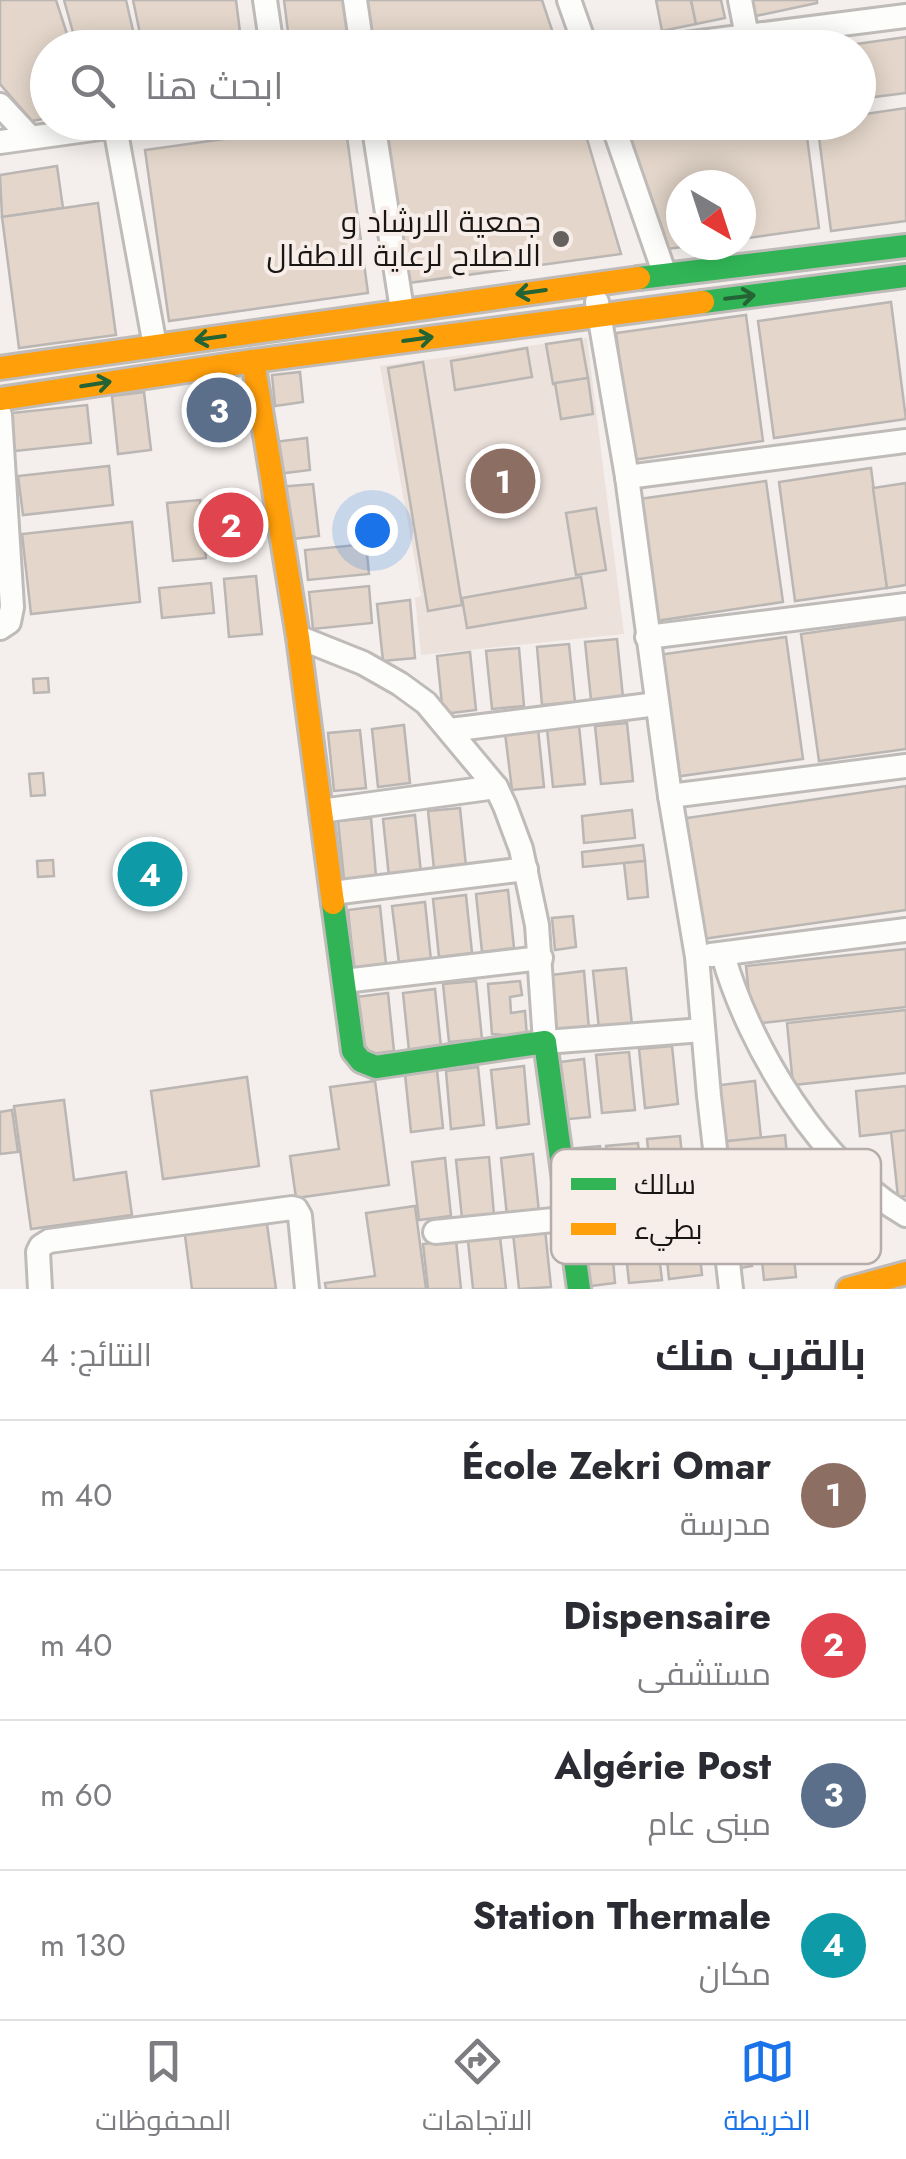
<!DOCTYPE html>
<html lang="ar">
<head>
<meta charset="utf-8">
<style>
	:root { --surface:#fff; --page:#f2f2f3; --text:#2b2b33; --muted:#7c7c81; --line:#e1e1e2; --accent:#1a73e8 }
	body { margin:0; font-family:Jost,Cairo,sans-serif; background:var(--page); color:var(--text); direction:rtl }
	.compass { position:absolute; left:666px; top:170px; width:90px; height:90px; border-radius:50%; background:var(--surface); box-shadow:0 5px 25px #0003; rotate:141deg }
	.you { position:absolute; left:372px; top:530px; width:35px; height:35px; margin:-25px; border:8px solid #fff; border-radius:50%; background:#1a73e8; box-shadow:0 0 0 15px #1a73e833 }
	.badge { display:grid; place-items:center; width:65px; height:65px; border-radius:50%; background:var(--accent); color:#fff; font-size:32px; font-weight:700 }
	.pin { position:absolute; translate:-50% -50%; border:5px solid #fff; box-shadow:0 2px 10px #0006 }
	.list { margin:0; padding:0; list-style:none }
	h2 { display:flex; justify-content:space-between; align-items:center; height:130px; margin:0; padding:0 40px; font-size:42px }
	h2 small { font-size:32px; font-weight:400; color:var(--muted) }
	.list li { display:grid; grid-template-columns:65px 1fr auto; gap:30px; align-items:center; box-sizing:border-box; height:150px; padding:0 40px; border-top:2px solid var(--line) }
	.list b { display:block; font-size:38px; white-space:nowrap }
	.list p { margin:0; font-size:32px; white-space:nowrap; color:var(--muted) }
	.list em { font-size:32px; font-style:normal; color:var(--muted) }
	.icon { flex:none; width:55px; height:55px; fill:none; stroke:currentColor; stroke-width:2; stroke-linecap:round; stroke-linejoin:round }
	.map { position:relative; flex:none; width:906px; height:1289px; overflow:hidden; direction:ltr }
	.search { position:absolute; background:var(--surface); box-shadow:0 5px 25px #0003; left:30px; right:30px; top:30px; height:110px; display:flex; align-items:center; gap:25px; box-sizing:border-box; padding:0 35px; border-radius:55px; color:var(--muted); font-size:38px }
	.sheet { height:730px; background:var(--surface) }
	nav { display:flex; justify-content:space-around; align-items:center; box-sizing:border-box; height:140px; border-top:2px solid var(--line); background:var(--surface); font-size:28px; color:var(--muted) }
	nav a { display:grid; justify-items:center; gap:5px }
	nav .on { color:var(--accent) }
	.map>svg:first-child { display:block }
	.built { fill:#ece1db }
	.building { fill:#e4d6ca; stroke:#bab6b4; stroke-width:2.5 }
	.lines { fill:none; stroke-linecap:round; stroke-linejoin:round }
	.street-casing { stroke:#bfbbb9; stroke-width:28 }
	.fast-casing { stroke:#bfbbb9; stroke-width:28 }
	.slow-casing { stroke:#bfbbb9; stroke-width:28 }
	.street { stroke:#fdfdfc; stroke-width:22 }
	.fast { stroke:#30b455; stroke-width:22 }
	.slow { stroke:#ff9f0a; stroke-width:22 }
	.oneway { stroke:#246434 }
	.poi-dot { fill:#66615f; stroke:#f8eee9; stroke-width:4 }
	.labels { text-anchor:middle; stroke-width:8; stroke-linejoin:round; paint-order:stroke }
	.poi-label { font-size:30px; fill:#191513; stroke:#f8eee9; text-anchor:end }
	.key { fill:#f8eee9; stroke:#b5ada9; stroke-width:2.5 }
	.key-label { font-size:28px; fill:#191513 }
</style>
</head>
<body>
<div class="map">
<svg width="906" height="1289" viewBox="0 0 906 1289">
	<rect width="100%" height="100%" fill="#f4efec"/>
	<!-- built -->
	<g class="built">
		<polygon points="587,338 624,634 421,655 415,598 421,596 380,366"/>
		<polygon points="244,494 250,552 218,556 212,498"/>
	</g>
	<!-- building -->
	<g class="building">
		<polygon points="0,0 56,0 68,37 74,36 64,0 126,0 137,48 48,48 48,118 32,121 0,84"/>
		<polygon points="133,0 236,0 242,48 143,48"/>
		<polygon points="284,0 345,0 351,48 290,48"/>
		<polygon points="358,0 542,0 558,48 366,48"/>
		<polygon points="656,0 691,0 696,24 662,31"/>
		<polygon points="691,0 721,0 725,18 696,24"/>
		<polygon points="748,0 817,0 817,3 751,17"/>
		<polygon points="906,37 906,93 858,99 858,48 828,48"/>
		<polygon points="906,108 906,221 831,231 817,122 858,122 858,115"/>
		<polygon points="345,122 368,293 169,321 145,150"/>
		<polygon points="380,122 582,122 621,254 401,284"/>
		<polygon points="623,122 805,122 819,228 741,239 741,185 681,185 681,245 699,245 667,249"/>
		<polygon points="57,166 63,208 2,217 0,175"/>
		<polygon points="98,203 116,335 19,348 2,217"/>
		<polygon points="891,302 906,419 774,438 758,321"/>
		<polygon points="746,315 763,441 633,460 616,333"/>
		<polygon points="581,339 588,378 553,384 546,344"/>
		<polygon points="527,348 532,377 455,390 451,361"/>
		<polygon points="423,362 462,605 428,611 388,368"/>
		<polygon points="300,372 303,402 275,406 272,375"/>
		<polygon points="588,378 593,414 561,419 555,383"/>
		<polygon points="144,392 151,450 118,454 112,396"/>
		<polygon points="87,405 91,443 6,452 2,414"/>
		<polygon points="307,438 310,470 277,474 274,442"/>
		<polygon points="109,466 113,505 23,515 18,476"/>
		<polygon points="871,468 887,588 795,601 779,482"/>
		<polygon points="766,481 783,602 649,622 632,500"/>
		<polygon points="906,483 906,585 887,588 873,488"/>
		<polygon points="313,484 319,536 284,540 279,487"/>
		<polygon points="200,500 206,558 173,561 167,503"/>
		<polygon points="596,508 606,570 576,575 566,513"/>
		<polygon points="132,522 140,602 31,614 22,534"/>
		<polygon points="366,544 369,574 308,580 305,550"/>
		<polygon points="256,576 262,634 229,637 224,579"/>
		<polygon points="581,577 586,608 467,628 462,598"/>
		<polygon points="211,583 214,613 162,618 159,588"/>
		<polygon points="369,586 372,623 313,629 309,592"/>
		<polygon points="410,600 415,658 383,661 377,604"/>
		<polygon points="906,619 906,749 819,761 801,634"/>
		<polygon points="786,637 803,759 674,777 658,655"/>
		<polygon points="617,639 623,697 591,700 585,642"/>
		<polygon points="569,644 575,702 542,705 537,647"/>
		<polygon points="519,648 524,706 492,709 486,651"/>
		<polygon points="470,652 476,710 443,714 437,656"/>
		<polygon points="48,678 49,692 34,693 33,679"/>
		<polygon points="627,723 633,781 601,784 595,726"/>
		<polygon points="404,725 410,783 378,787 372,729"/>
		<polygon points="579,726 585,784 553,787 547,729"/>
		<polygon points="538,729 544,787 512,790 505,733"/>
		<polygon points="360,730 366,788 334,791 328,733"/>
		<polygon points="43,773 45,795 31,796 29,774"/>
		<polygon points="906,786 906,910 696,940 680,819"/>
		<polygon points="460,808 466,866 434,869 428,811"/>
		<polygon points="632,810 635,838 584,843 582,816"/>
		<polygon points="415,815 421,873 389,877 383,819"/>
		<polygon points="371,818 376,876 344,879 338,821"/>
		<polygon points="643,845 645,861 583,867 582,852"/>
		<polygon points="53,860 54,876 38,877 37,861"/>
		<polygon points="645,861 648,897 628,899 624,863"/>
		<polygon points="508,890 514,948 482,952 476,894"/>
		<polygon points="466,895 472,953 439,957 433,899"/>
		<polygon points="425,902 431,960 399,963 392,906"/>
		<polygon points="380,906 386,964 354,968 348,910"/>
		<polygon points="573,916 576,947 555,950 552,918"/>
		<polygon points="906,949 906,1007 752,1024 746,966"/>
		<polygon points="626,968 632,1025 599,1029 593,971"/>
		<polygon points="584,971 589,1029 557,1033 551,975"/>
		<polygon points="476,981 482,1039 449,1042 443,984"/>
		<polygon points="520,981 522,995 510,997 511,1013 525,1011 527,1037 492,1034 488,984"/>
		<polygon points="435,989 441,1047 409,1051 403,993"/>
		<polygon points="388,993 394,1051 362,1055 356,997"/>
		<polygon points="906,1010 906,1073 793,1085 787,1023"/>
		<polygon points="672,1046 678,1104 645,1108 639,1049"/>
		<polygon points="629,1052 635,1110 602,1113 596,1055"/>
		<polygon points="584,1059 590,1117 558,1120 552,1063"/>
		<polygon points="524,1066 529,1124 497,1128 491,1070"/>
		<polygon points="478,1067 484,1125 451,1129 446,1071"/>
		<polygon points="437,1070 443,1128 411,1132 405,1074"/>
		<polygon points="247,1077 259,1166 163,1179 151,1091"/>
		<polygon points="375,1081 389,1185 296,1198 290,1156 339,1149 330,1087"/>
		<polygon points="755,1081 761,1138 718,1142 712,1086"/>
		<polygon points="906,1086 906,1131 860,1136 856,1091"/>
		<polygon points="64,1100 74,1180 126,1172 132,1215 31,1229 14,1106"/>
		<polygon points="12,1110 18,1152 0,1154 0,1112"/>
		<polygon points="906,1130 906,1196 898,1197 891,1132"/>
		<polygon points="785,1135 790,1183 723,1191 718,1142"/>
		<polygon points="680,1136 686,1194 653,1197 647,1139"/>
		<polygon points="638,1143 644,1201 612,1204 606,1146"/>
		<polygon points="600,1146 606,1204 573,1207 568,1149"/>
		<polygon points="533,1154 539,1212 507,1216 501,1158"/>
		<polygon points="489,1157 494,1215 462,1218 456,1160"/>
		<polygon points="445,1158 451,1216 419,1220 412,1162"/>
		<polygon points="415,1206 426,1289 326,1289 325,1283 375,1276 366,1213"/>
		<polygon points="266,1217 276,1289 192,1289 184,1228"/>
		<polygon points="696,1217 702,1275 669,1279 663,1221"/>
		<polygon points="790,1219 796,1277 764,1280 758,1223"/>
		<polygon points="655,1222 662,1280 629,1283 623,1225"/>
		<polygon points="610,1225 615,1283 583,1287 577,1229"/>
		<polygon points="545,1229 551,1287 519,1289 513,1233"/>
		<polygon points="500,1237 506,1289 473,1289 468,1241"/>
		<polygon points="456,1240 461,1289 428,1289 423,1244"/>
		<polygon points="750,1246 752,1266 740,1268 738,1247"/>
	</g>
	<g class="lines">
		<!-- street casing -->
		<g class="street-casing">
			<g id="street">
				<polyline points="265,0 272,48"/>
				<polyline points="355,0 362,48"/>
				<polyline points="569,0 586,48"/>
				<polyline points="740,0 747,36"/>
				<polyline points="653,48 906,16"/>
				<polyline points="0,105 30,137"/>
				<polyline points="373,122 402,310"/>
				<polyline points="612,122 665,275"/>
				<polyline points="115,127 155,346"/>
				<polyline points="0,142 144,122"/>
				<polyline points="597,302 627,477 670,796 697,957 709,1096 731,1289"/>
				<polyline points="0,415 12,607 9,622 0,628"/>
				<polyline points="627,477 906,441"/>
				<polyline points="298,637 363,663 400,684 426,703 496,787 505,806 521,849 537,925 545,1042 703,1030"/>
				<polyline points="647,637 906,605"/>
				<polyline points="450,730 657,704"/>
				<polyline points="670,796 906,766"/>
				<polyline points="321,811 496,787"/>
				<polyline points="332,893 526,869"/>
				<polyline points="711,955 906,930"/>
				<path d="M723 955C749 1047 821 1166 906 1215"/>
				<polyline points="344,981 541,958"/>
				<polyline points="435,1232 720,1203"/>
				<polyline points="40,1289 38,1252 41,1246 49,1241 292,1208 296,1209 300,1216 307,1289"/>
			</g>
		</g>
		<!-- fast casing -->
		<g class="fast-casing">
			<g id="fast">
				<polyline points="639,278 906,246"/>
				<polyline points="703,302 906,276"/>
				<polyline points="333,903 353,1051 361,1061 376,1067 545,1042 579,1289"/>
			</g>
		</g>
		<!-- slow casing -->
		<g class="slow-casing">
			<g id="slow">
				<polyline points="253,361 298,637 333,903"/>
				<polyline points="0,368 639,278"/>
				<polyline points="0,399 253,361 703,302"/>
				<polyline points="848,1289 906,1273"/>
			</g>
		</g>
		<!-- street -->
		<use href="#street" class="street"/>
		<!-- fast -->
		<use href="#fast" class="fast"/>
		<!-- slow -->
		<use href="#slow" class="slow"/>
	</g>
	<!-- one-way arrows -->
	<defs><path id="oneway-shaft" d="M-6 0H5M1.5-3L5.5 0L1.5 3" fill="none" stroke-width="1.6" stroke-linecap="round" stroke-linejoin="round" transform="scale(2.5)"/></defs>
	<g class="oneway">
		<use href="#oneway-shaft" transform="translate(531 292) rotate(172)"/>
		<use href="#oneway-shaft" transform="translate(740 297) rotate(-7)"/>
		<use href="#oneway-shaft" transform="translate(210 338) rotate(172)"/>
		<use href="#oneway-shaft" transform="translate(418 339) rotate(-8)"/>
		<use href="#oneway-shaft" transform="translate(96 384) rotate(-9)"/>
	</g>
	<!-- markers -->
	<circle class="poi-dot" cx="561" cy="239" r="10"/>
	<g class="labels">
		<!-- poi labels -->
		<g class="poi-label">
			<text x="541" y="232">جمعية الارشاد و<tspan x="541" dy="34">الاصلاح لرعاية الاطفال</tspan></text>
		</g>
	</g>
	<!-- legend -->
	<rect x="551" y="1149" width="330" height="115" rx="15" class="key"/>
	<rect x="571" y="1178" width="45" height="12" fill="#30b455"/>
	<rect x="571" y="1223" width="45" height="12" fill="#ff9f0a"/>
	<g class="key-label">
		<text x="634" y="1194">سالك</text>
		<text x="634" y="1239">بطيء</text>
	</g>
</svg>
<svg class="compass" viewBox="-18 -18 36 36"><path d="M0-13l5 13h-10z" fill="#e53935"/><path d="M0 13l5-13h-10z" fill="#7c7c81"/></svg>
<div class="you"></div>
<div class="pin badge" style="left:503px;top:481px;background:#8d6e63">1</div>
<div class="pin badge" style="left:231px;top:525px;background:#e0444e">2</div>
<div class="pin badge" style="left:219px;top:410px;background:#5c6f8a">3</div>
<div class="pin badge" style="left:150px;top:874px;background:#0f9aa8">4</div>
<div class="search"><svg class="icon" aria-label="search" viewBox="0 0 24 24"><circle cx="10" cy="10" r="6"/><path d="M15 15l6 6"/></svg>ابحث هنا</div>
</div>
<section class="sheet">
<h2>بالقرب منك<small>النتائج: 4</small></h2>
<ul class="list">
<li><span class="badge" style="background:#8d6e63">1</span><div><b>École Zekri Omar</b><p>مدرسة</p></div><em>40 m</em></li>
<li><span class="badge" style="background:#e0444e">2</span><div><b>Dispensaire</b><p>مستشفى</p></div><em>40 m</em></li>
<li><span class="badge" style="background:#5c6f8a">3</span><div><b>Algérie Post</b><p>مبنى عام</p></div><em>60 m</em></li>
<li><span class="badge" style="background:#0f9aa8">4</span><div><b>Station Thermale</b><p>مكان</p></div><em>130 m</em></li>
</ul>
</section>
<nav>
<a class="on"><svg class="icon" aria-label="map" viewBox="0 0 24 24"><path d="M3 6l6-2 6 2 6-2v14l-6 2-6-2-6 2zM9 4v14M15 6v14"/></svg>الخريطة</a>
<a><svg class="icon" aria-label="directions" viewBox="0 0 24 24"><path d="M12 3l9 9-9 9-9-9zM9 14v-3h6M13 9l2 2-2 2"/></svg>الاتجاهات</a>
<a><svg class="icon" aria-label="saved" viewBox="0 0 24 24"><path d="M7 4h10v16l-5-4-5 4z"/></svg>المحفوظات</a>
</nav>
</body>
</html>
